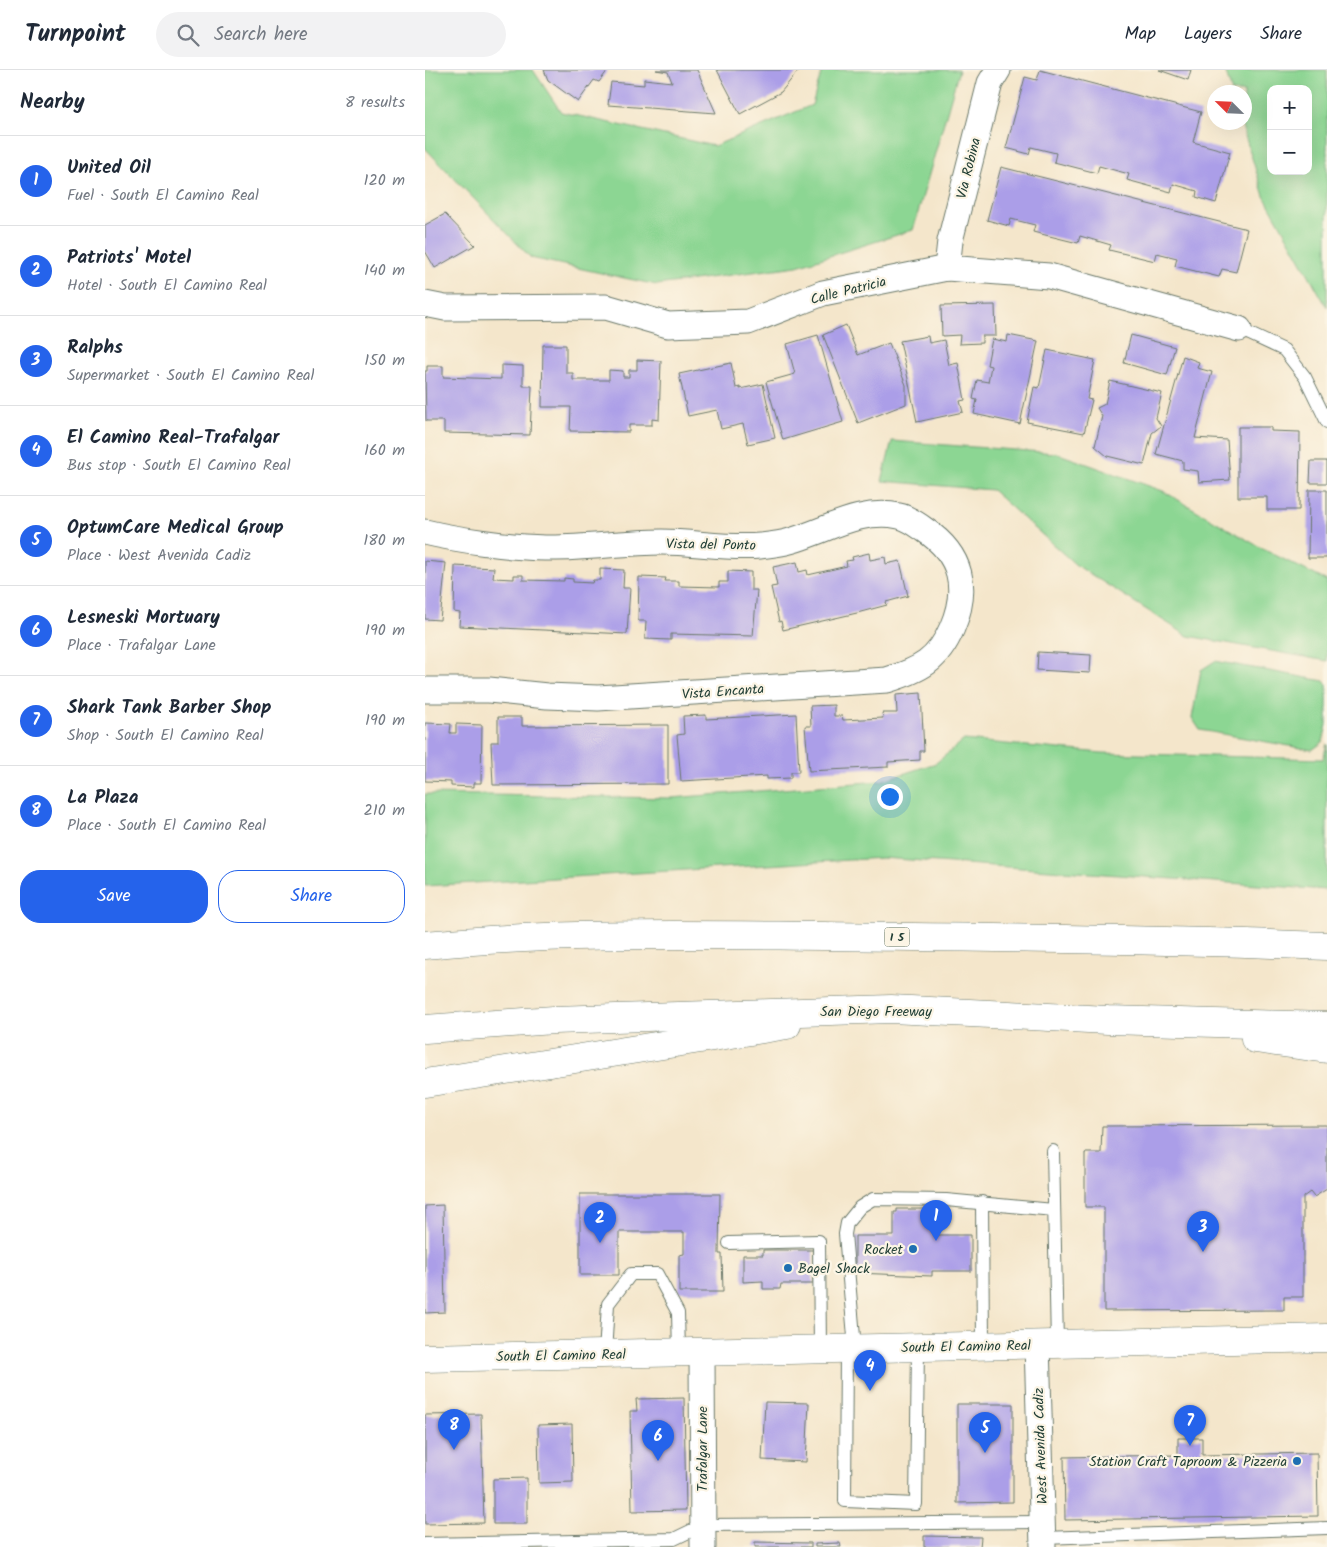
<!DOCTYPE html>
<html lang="en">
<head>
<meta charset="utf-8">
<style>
	:root { --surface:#fff; --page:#f2f2f3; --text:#1f2937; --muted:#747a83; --line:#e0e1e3; --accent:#2563eb }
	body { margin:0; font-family:Kalam,sans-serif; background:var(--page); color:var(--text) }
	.controls { position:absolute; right:15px; top:15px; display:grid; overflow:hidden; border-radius:10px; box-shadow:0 5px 20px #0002 }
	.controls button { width:45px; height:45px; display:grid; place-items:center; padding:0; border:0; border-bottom:1px solid var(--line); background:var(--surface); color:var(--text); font:25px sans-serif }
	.compass { position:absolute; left:782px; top:15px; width:45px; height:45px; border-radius:50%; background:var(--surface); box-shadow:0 5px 20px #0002; rotate:294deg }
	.you { position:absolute; left:464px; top:726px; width:18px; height:18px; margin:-12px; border:4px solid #fff; border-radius:50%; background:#1a73e8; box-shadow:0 0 0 8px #1a73e833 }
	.badge { display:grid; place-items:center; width:32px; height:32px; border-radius:50%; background:var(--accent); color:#fff; font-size:16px; font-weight:700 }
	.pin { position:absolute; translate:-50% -41px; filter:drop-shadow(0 1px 2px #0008) }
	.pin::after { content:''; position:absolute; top:26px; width:18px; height:15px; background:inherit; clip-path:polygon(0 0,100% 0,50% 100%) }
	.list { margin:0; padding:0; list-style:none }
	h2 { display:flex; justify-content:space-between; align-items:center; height:65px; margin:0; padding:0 20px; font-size:21px }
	h2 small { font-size:16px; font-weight:400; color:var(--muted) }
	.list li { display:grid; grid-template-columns:32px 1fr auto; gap:15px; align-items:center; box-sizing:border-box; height:90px; padding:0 20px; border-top:1px solid var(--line) }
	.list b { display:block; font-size:19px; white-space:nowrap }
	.list p { margin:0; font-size:16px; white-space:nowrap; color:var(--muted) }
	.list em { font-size:16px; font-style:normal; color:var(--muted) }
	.actions { display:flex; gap:10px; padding:15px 20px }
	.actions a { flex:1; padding:11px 0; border:1px solid var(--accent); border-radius:20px; text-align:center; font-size:18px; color:var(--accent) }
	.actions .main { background:var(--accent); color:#fff }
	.icon { flex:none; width:28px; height:28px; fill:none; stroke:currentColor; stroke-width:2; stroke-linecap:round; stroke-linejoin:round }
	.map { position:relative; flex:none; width:902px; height:1477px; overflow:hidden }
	header { display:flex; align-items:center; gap:30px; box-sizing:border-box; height:70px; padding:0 25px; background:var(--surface); border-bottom:1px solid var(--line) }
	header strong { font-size:24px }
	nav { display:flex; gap:28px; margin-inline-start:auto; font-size:18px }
	.search { width:350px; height:45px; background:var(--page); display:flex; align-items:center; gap:12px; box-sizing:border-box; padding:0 18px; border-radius:28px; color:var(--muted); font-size:19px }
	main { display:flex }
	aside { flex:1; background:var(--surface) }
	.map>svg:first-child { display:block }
	.green { fill:#8cd693; stroke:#568a64; fill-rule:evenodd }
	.building { fill:#ab9ee8 }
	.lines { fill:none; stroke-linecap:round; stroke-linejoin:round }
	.lane-casing { stroke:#6a7869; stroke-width:14 }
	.street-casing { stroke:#6a7869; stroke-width:27 }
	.primary-casing { stroke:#6a7869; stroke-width:29 }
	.highway-casing { stroke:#6a7869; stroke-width:29 }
	.lane { stroke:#fff; stroke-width:12 }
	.street { stroke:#fff; stroke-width:25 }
	.primary { stroke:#fff; stroke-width:28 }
	.highway { stroke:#fff; stroke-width:28 }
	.poi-dot { fill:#1f6fb2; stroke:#fcf5e5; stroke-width:2 }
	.labels { text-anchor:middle; stroke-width:4.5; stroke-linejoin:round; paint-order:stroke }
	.shield { fill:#fcf5e5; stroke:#617469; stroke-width:1 }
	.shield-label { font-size:12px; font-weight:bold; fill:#1f3d34 }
	.street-label { font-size:14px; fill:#1f3d34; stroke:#fcf5e5 }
	.poi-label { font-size:14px; fill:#1f3d34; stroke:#fcf5e5; text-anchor:end }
</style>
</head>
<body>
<header>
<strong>Turnpoint</strong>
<div class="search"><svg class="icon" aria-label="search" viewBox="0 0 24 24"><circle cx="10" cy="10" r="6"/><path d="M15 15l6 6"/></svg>Search here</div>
<nav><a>Map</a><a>Layers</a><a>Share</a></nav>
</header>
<main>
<aside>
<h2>Nearby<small>8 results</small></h2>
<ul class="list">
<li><span class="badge">1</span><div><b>United Oil</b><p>Fuel · South El Camino Real</p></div><em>120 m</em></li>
<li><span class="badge">2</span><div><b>Patriots' Motel</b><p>Hotel · South El Camino Real</p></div><em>140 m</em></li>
<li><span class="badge">3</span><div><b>Ralphs</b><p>Supermarket · South El Camino Real</p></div><em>150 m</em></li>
<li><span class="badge">4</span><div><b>El Camino Real-Trafalgar</b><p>Bus stop · South El Camino Real</p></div><em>160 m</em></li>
<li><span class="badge">5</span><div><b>OptumCare Medical Group</b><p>Place · West Avenida Cadiz</p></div><em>180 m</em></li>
<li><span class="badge">6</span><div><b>Lesneski Mortuary</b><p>Place · Trafalgar Lane</p></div><em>190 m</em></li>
<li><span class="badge">7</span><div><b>Shark Tank Barber Shop</b><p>Shop · South El Camino Real</p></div><em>190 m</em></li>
<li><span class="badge">8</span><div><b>La Plaza</b><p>Place · South El Camino Real</p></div><em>210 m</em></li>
</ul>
<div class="actions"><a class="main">Save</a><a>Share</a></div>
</aside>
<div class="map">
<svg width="902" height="1477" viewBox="0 0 902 1477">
	<rect width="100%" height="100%" fill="#fcf5e5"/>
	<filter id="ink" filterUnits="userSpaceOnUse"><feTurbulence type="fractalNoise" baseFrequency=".02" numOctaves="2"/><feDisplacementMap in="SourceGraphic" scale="10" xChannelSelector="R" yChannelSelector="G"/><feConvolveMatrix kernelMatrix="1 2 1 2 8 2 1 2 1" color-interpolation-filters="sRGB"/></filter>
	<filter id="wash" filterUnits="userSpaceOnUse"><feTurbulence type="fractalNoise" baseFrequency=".0096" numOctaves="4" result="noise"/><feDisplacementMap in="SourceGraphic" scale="20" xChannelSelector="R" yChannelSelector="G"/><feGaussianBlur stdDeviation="1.12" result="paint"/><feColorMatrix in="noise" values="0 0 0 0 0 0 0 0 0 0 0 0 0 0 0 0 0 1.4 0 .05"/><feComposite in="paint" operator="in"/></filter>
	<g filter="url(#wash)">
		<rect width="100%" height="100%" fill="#f4e6cb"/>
		<!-- green -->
		<g class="green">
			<polygon points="0,0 108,0 136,42 289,76 387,35 397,0 534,0 488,160 372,196 232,215 106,188 0,78"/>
			<path d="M800 0H902V237L839 126 816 53 819 52V22H807ZM846 19H883V101H846Z"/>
			<polygon points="467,371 631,383 738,421 838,479 902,511 902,591 763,566 651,495 567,420 457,411"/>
			<polygon points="790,591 899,611 902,615 902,654 898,672 887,680 775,660 767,648 776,600"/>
			<polygon points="539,670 677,683 898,689 902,674 902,820 457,788 0,816 0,724 247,728 456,711 511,693"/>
		</g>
		<g id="blocks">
			<!-- building -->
			<g class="building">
				<polygon points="119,0 183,0 174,12 169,10 153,32 123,10"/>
				<polygon points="231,0 272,0 291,43 183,35 186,12 219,15 219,9 247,12 243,2"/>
				<polygon points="292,0 374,0 356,22 315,44"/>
				<polygon points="615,0 776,42 768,72 805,82 791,133 771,127 772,121 748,114 746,122 702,110 704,104 674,96 672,103 629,92 631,83 606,77 604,84 581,78 600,7 612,10"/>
				<polygon points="734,0 766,0 763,10"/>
				<polygon points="576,97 822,159 811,202 797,199 794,207 750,196 752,188 732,183 730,191 684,180 686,175 655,166 653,173 608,162 610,155 586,149 584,156 562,150"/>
				<polygon points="20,144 50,175 10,198 0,181 0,155"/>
				<polygon points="570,235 571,266 557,266 557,273 534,274 535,265 517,266 516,236"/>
				<polygon points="421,255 433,285 464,273 481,315 481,334 433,353 398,265"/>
				<polygon points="393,265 418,352 358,370 341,312 370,304 362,274"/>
				<polygon points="583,265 613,271 595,354 549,344 552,330 548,329 552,310 563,312 566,296 562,295 567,269 582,272"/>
				<polygon points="706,265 750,277 742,305 699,293"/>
				<polygon points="503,266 504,273 519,270 524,295 533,293 540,330 535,331 538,342 492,352 475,271"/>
				<polygon points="118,275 141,275 141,303 148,303 148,310 184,310 184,300 198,301 198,307 204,307 204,300 212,300 212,290 236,291 234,350 227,349 227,355 204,355 204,362 145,361 146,337 117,337"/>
				<polygon points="622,280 670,290 662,329 667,330 659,363 602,352 609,317 614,318"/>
				<polygon points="758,286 774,292 772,298 787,302 770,368 802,370 805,410 774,412 773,401 758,399 758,391 731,384"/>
				<polygon points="306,293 311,318 315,317 315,319 338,314 350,368 323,374 318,354 296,359 292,340 263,346 254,304"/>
				<polygon points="76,295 98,296 98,316 107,316 105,365 19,363 19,351 1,351 0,301 2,301 2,296 18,296 18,307 76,309"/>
				<polygon points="685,311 737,323 731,348 736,356 727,363 719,395 682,386 670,376 677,346 672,338 680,334"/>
				<polygon points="813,357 846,357 846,361 875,362 874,440 842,440 842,427 813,427"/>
				<polygon points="886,391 902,391 902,413 885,413"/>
				<polygon points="884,420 902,420 902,488 883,488"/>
				<polygon points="444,483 445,490 460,487 461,494 475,491 483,526 461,532 462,535 432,543 358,560 356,551 354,552 346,517 352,516 348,497 372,492 374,502 382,500 383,505 422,496 421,491 428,490 427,487"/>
				<polygon points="0,491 21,493 15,550 0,549"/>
				<polygon points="30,496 69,498 68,508 89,509 89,505 98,505 98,510 139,511 139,508 148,509 148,512 167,513 168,510 175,510 175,499 199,500 198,518 205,518 202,564 34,556 35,543 29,542"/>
				<polygon points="303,501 326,502 326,520 332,520 328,566 246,564 246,570 220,569 221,551 213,551 214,507 241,508 240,511 254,511 254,516 294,517 294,512 303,512"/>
				<polygon points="613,582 666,585 665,603 612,600"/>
				<polygon points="496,623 499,681 495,681 495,690 463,692 463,697 384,701 380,656 386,656 385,636 409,635 409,646 417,646 418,650 458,648 457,643 472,643 471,625"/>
				<polygon points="371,644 374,702 366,702 366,708 342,709 342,706 256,711 252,665 259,664 258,646 281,645 281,649"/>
				<polygon points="73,647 97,647 97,656 243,655 243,714 68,715 66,672 73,672"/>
				<polygon points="0,653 26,654 25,663 31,663 31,654 57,655 56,713 49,713 49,717 26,716 26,712 0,711"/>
				<polygon points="902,1055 902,1119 889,1127 885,1122 878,1127 878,1227 859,1227 859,1240 679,1241 679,1137 660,1137 660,1083 676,1083 677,1056"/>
				<polygon points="155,1124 295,1124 294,1184 297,1184 298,1222 254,1222 254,1185 259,1184 259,1162 194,1162 194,1205 155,1205"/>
				<polygon points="18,1135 20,1242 0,1243 0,1136"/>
				<polygon points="472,1139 502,1139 502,1152 508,1152 508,1165 546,1165 546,1201 507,1201 507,1206 430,1203 430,1166 469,1166 469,1142 472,1142"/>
				<polygon points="338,1180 388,1180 388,1214 356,1214 355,1219 338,1219 338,1211 318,1212 318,1185 338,1185"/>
				<polygon points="259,1328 261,1440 207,1441 205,1341 212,1341 211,1329"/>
				<polygon points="340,1332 384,1333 381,1392 337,1390"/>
				<polygon points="532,1334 588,1334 588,1432 532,1433"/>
				<polygon points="56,1344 59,1453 0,1454 0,1345"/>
				<polygon points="147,1354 148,1412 114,1413 113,1355"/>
				<polygon points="753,1368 777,1368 777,1385 892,1383 893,1446 640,1450 639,1387 753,1385"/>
				<polygon points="102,1408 102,1454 68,1454 68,1409"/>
				<polygon points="499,1466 556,1467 555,1477 499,1477"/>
				<polygon points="330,1472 386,1473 386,1477 330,1477"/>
				<polygon points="415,1473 416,1477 390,1477 390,1474"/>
			</g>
		</g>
	</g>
	<g filter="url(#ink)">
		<use href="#blocks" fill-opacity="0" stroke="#6a7869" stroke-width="1"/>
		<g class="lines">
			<!-- lane casing -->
			<g class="lane-casing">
				<g id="lane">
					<polyline points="814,259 859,280 880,307 902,352"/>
					<polyline points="628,1081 632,1274"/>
					<polyline points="557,1132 558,1275"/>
					<polyline points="304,1173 394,1171 395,1279"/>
					<polyline points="421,1278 420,1431 491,1434 493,1277"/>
					<polyline points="430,1278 420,1164 422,1153 435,1137 448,1129 521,1130 629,1140"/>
					<polyline points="180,1284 183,1234 206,1204 232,1204 253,1243 254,1282"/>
					<polyline points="618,1468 902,1458"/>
					<polyline points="0,1474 249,1469 278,1455 618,1452"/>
				</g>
			</g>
			<!-- street casing -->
			<g class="street-casing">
				<g id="street">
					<polyline points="522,198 525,171 565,13 573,0"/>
					<polyline points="0,234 20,238 181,237 243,255 323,252 398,223 522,198 624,206 814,259"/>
					<path d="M0 462C33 470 85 477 120 478 159 479 198 472 237 472 269 472 303 479 335 476 344 475 356 474 365 471 401 461 434 438 474 446 482 447 493 455 500 460 537 485 544 518 527 558 513 591 495 600 462 610L173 628 122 626 64 620H0"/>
					<polyline points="612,1274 618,1477"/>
					<polyline points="277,1282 278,1477"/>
				</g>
			</g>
			<!-- primary casing -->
			<g class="primary-casing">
				<polyline id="primary" points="0,1288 902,1268"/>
			</g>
			<!-- highway casing -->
			<g class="highway-casing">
				<g id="highway">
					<path d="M0 875C133 862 266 865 399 866 567 868 734 869 902 876"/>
					<polyline points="0,959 129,950 466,939 683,950 902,956"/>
					<polyline points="830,969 902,979"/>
					<polyline points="0,1013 362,955"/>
				</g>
			</g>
			<!-- lane -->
			<use href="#lane" class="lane"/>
			<!-- street -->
			<use href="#street" class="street"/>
			<!-- primary -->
			<use href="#primary" class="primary"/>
			<!-- highway -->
			<use href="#highway" class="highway"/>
		</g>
	</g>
	<!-- markers -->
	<g class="poi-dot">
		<circle cx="488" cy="1179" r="5"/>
		<circle cx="363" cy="1198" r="5"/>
		<circle cx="872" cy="1391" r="5"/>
	</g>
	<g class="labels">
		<!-- shield labels -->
		<rect class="shield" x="459.5" y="857.5" width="25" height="19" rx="4"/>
		<g class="shield-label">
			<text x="472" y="871">I 5</text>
		</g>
		<!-- street labels -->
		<g class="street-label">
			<text transform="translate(543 98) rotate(-76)" y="5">Via Robina</text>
			<text transform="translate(423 220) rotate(-14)" y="5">Calle Patricia</text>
			<text transform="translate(286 474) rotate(1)" y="5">Vista del Ponto</text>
			<text transform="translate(298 621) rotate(-4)" y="5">Vista Encanta</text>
			<text x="451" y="946">San Diego Freeway</text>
			<text transform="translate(541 1276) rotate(-1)" y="5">South El Camino Real</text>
			<text transform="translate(136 1285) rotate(-1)" y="5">South El Camino Real</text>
			<text transform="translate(615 1376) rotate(-92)" y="5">West Avenida Cadiz</text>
			<text transform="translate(277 1379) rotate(-90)" y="5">Trafalgar Lane</text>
		</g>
		<!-- poi labels -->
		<g class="poi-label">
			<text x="478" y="1184">Rocket</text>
			<text x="373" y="1203" text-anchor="start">Bagel Shack</text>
			<text x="862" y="1396">Station Craft Taproom &amp; Pizzeria</text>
		</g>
	</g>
</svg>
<div class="controls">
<button>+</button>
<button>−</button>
</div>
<svg class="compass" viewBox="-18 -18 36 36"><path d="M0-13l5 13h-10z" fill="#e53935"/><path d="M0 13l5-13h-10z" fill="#747a83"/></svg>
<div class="you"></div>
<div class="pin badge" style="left:511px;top:1171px">1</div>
<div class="pin badge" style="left:175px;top:1173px">2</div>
<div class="pin badge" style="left:778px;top:1182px">3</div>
<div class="pin badge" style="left:445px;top:1321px">4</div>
<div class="pin badge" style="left:560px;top:1383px">5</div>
<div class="pin badge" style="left:233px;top:1391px">6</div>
<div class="pin badge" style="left:765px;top:1376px">7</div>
<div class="pin badge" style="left:29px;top:1380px">8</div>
</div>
</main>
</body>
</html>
